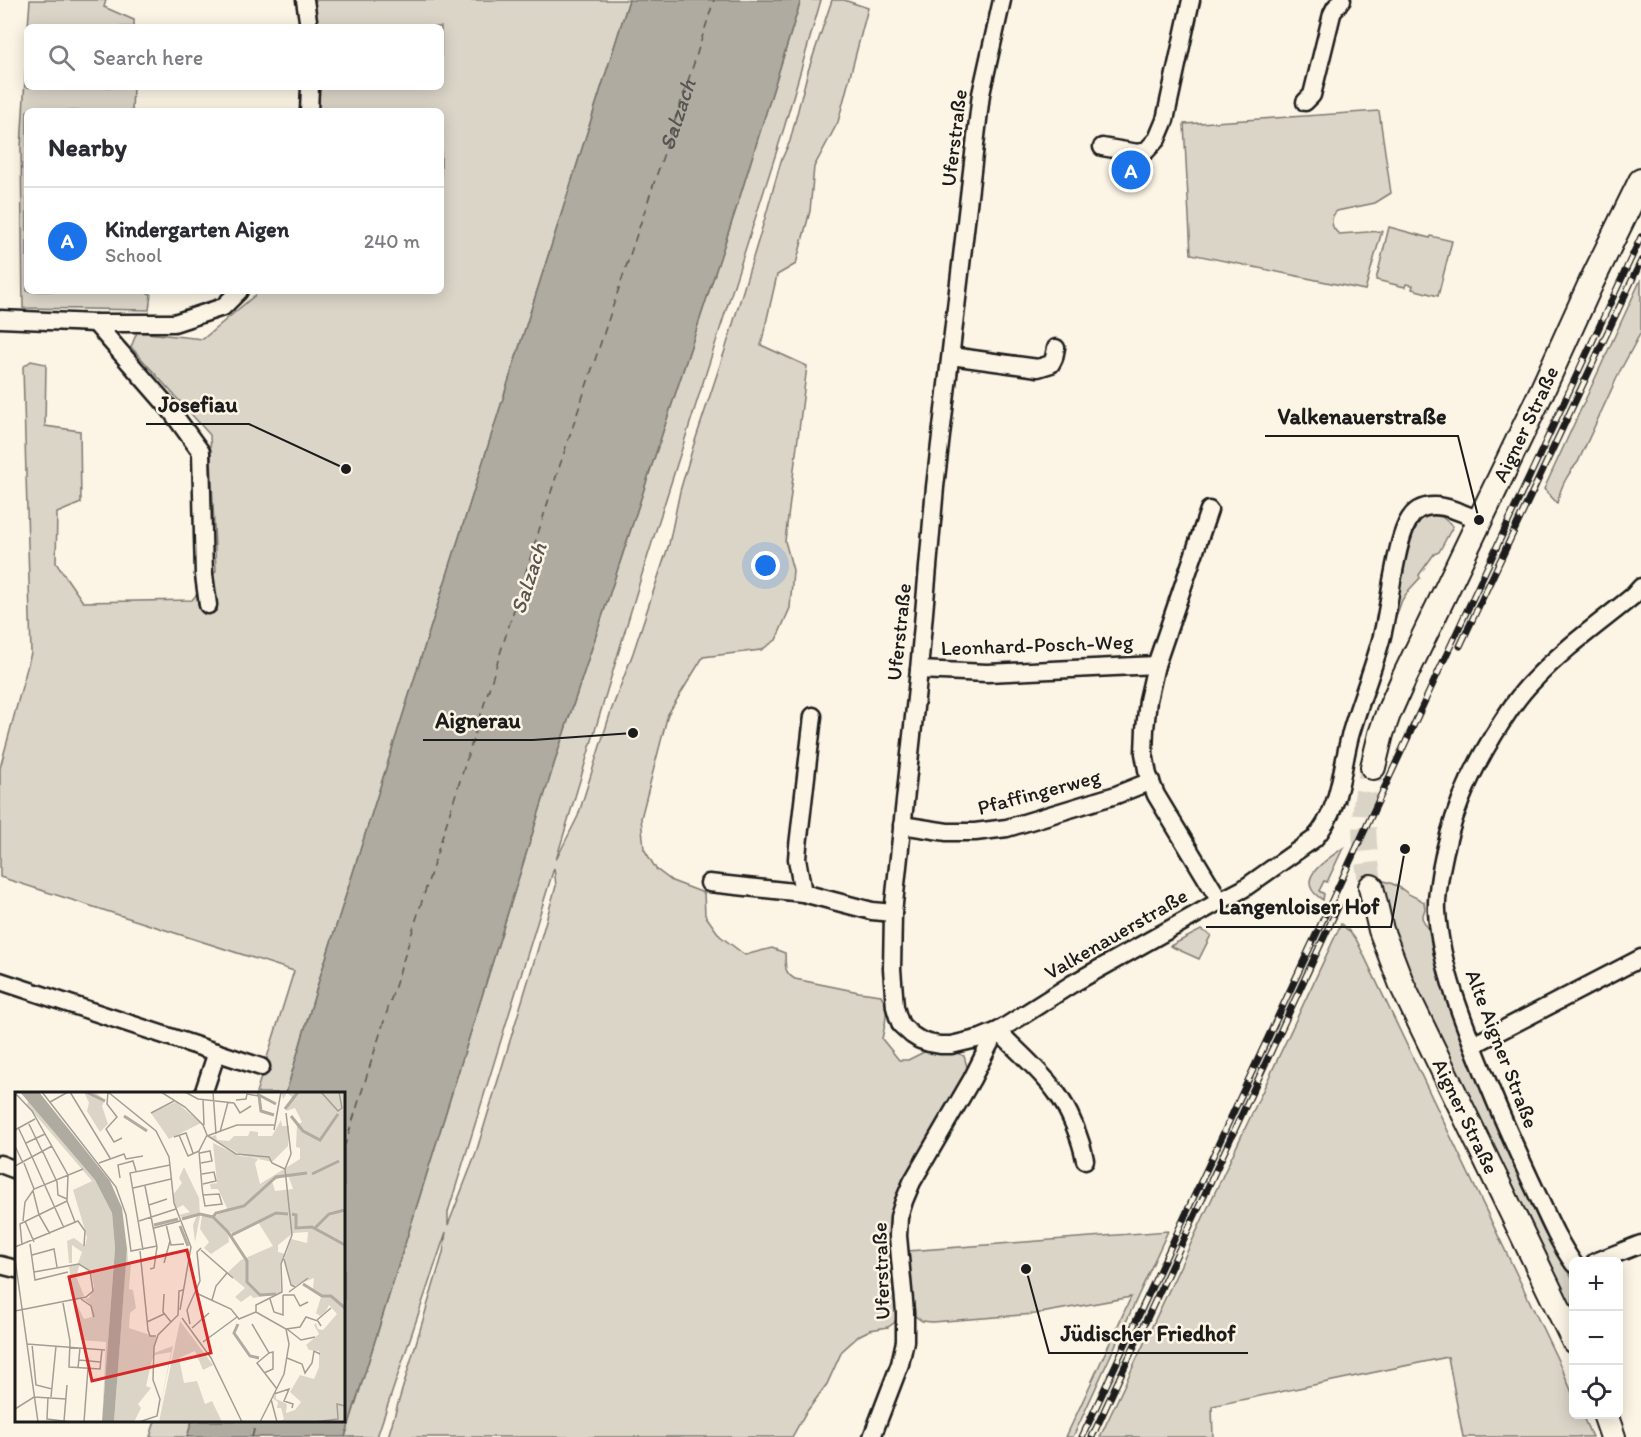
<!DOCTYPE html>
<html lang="en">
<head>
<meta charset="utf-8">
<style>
	:root { --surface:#fff; --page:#f2f2f3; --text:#2b2b33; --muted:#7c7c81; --line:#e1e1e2; --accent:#1a73e8 }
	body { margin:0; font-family:Itim,sans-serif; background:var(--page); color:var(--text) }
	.controls { position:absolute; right:18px; bottom:18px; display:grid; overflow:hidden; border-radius:9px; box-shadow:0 3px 15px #0003 }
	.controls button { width:54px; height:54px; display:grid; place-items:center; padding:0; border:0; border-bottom:2px solid var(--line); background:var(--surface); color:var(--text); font:30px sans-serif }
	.you { position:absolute; left:766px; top:566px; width:21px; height:21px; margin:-15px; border:4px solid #fff; border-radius:50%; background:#1a73e8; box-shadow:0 0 0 9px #1a73e833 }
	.badge { display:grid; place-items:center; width:39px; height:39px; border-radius:50%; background:var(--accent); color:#fff; font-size:20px; font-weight:700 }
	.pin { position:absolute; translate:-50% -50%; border:3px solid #fff; box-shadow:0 2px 6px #0006 }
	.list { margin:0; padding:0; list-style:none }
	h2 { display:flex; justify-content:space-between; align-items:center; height:78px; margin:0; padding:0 24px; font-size:26px }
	h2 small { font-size:20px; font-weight:400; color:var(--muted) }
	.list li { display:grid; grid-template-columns:39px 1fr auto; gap:18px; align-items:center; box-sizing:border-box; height:108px; padding:0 24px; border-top:2px solid var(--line) }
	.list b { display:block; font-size:22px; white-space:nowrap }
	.list p { margin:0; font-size:20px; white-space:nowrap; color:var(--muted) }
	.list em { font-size:20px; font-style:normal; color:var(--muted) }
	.icon { flex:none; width:33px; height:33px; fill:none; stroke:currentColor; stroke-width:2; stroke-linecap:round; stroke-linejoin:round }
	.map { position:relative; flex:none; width:1641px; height:1437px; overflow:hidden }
	.search { position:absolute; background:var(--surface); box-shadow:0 3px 15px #0003; left:24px; top:24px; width:420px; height:66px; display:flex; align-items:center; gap:15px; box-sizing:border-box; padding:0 21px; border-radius:9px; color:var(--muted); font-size:22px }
	.panel { position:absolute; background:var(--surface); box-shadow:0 3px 15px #0003; left:24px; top:108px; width:420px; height:186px; border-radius:9px }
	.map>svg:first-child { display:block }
	.green { fill:#dbd5c8; stroke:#7c7872; stroke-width:1.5; fill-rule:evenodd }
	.water { fill:#b0aba1; stroke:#75726c; stroke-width:1.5 }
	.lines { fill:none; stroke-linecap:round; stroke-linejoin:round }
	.ferry { stroke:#575551; stroke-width:1.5; stroke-dasharray:8 6; stroke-linecap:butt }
	.secondary-tunnel { stroke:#dad4c7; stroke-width:24; stroke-dasharray:24 12; stroke-linecap:butt }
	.minor-casing { stroke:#1c1c1c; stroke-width:21 }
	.secondary-casing { stroke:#1c1c1c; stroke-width:28 }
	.minor { stroke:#fcf5e5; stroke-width:16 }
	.secondary { stroke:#fcf5e5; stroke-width:24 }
	.rail-casing { stroke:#1c1c1c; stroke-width:7 }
	.rail { stroke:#fcf5e5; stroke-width:4.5; stroke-dasharray:14; stroke-linecap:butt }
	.labels { text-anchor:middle; stroke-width:5; stroke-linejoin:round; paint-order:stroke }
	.street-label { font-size:21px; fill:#1c1c1c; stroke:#fcf5e5 }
	.water-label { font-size:22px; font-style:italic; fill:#575551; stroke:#fcf5e5 }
	.inset-river { fill:none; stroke:#b0aba1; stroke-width:3 }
	.inset-road { fill:none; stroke:#a29e95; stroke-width:1.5 }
	.view { fill:#d62828; fill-opacity:0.15; stroke:#d62828; stroke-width:3 }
	.inset-edge { fill:none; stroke:#1c1c1c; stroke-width:3 }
	.leader { fill:none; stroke:#1c1c1c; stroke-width:2 }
	.callout-dot { fill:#1c1c1c; stroke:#fcf5e5; stroke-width:2 }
	.callout-label { font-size:22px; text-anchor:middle; font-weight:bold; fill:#1c1c1c; stroke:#fcf5e5; stroke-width:5; stroke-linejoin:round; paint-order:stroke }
</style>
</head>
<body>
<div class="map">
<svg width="1641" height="1437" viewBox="0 0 1641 1437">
	<rect width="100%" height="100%" fill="#fcf5e5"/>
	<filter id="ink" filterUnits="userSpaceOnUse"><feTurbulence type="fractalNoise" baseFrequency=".0167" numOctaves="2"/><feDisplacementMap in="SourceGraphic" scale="12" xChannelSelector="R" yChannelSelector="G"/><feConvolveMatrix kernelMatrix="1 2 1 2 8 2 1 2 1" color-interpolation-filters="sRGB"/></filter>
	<g filter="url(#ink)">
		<!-- green -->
		<g class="green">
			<polygon points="30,0 106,0 104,7 134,20 134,27 28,27"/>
			<polygon points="315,0 629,0 320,977 286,1093 256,1093 294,971 0,877 0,768 31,653 23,367 31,361 46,364 45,426 80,431 81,503 57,513 56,563 83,602 192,600 216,571 210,435 131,347 137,332 203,339 260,291 441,291 441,111 318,111 320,87 441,87 441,27 316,27"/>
			<path d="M801 0H821L784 128 643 571 556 860 578 816 611 711 633 653 669 544 680 491 693 447 726 347 765 218 781 161 790 141 808 71 832 0H844L868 8 838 122 814 167 810 211 796 264 777 275 761 345 807 366 785 541 793 570 790 608 776 640 761 650 703 657 668 714 641 818 644 849 656 869 672 881 704 893 705 915 720 936 745 955 772 948 785 953C786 966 783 972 795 979L859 992 881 995C890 1010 885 1023 882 1039L899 1060H908L928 1050 949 1048 964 1056 968 1070 958 1091 900 1194 901 1309 894 1323 888 1327 870 1330 860 1335 842 1351 827 1384 805 1414 792 1437H388L443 1253 446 1232 377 1437H345L559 748 737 206ZM554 868 556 886 536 955 475 1156 448 1225V1212Z"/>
			<polygon points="27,45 27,87 133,87 132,111 27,111 27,291 143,291 151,294 149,310 23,308 21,148"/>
			<path d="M1379 111 1391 193 1375 203 1337 211C1329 218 1331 228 1339 234L1382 231 1365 290 1191 254 1184 124Z"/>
			<polygon points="1389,227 1430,238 1431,236 1452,241 1438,296 1412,289 1413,285 1406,284 1405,287 1376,280"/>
			<path d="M1641 279V332L1620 371 1578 462C1567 475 1561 486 1557 503L1544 489Z"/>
			<polygon points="1429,515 1442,517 1453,526 1439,552 1434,554 1419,575 1420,578 1409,590 1402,600 1396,617 1384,660 1357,739 1350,769 1346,803 1344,803 1352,754 1392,627 1409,538 1416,524 1421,518"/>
			<path d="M1343 848 1327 882 1324 881 1319 891 1324 894 1323 900C1291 880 1326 860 1343 848Z"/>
			<path d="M1378 880C1389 881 1397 885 1406 892 1411 896 1418 898 1424 902L1425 909 1422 918 1432 936 1549 1238 1566 1269 1573 1279V1309L1564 1295 1548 1262 1512 1183 1462 1083 1419 993 1404 957 1363 904 1360 903C1361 890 1367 887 1378 880Z"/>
			<polygon points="1341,924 1349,931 1357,941 1563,1371 1573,1395 1574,1414 1582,1415 1592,1437 1463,1437 1448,1357 1212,1406 1213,1437 1100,1437"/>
			<polygon points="1201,930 1211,935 1199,959 1170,946"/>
			<polygon points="1168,1231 1073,1437 1066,1437 1131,1297 1035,1314 932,1322 922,1321 915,1316 910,1287 908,1251"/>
			<polygon points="155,1421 192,1421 187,1437 150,1437"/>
		</g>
		<!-- water -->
		<polygon class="water" points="629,0 801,0 737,206 559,748 345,1437 187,1437 192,1421 344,1420 344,1094 286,1093 320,977"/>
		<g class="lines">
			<!-- ferry -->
			<g class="ferry">
				<path id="s1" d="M344 1148 553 486 695 60 714 0"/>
				<polyline points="252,1437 257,1420"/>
			</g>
			<!-- secondary-tunnel -->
			<path class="secondary-tunnel" d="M1371 887C1363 841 1360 812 1373 767"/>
			<!-- minor casing -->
			<g class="minor-casing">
				<g id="minor">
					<polyline points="305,0 309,27"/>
					<path d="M1002 0 981 94 935 487 919 670 893 913 892 969 895 1007 898 1017 901 1025 912 1035 920 1040 929 1043 940 1045H951L981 1038 998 1031 1072 984 1220 901 1243 889 1314 839C1340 811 1341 771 1350 736 1359 704 1372 673 1381 640 1386 621 1389 601 1392 581 1396 563 1401 520 1418 510 1437 499 1461 513 1479 520"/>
					<polyline points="1305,102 1312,95 1332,14 1335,8 1342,0"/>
					<polyline points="309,111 310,87"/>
					<polyline points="1102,147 1138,153 1146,151 1157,139 1165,120 1191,0"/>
					<polyline points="0,319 95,323 174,323 223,307 239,291"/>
					<polyline points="95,323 169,408 201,452 204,575 208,605"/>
					<polyline points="951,356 1038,368 1051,364 1054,358 1056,348"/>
					<polyline points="1209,510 1156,665 1148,700 1145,729 1144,753 1148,775 1156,795 1220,901"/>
					<polyline points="919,670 987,673 1156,665"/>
					<polyline points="902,825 947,832 975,832 1007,828 1116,795 1151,781"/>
					<polyline points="709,883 803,893 872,911 893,913"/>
					<polyline points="803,893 797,859 798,846 813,716"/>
					<polyline points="0,981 261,1067"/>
					<path d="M998 1031C1017 1051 1040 1070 1056 1092 1069 1109 1081 1139 1085 1160"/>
					<polyline points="1473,1045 1641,958"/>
					<polyline points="203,1094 217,1052"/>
					<polyline points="0,1164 16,1170"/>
					<polyline points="1595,1262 1641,1244"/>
					<path d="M1574 1264C1559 1243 1549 1220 1538 1196 1521 1160 1505 1125 1490 1088 1468 1034 1440 969 1437 911 1436 898 1439 883 1441 870 1450 820 1467 779 1493 736 1505 717 1517 697 1533 681 1563 649 1600 623 1633 596L1641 587"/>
					<polyline points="0,1265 16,1269"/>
					<polyline points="872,1437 900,1364 905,1341 905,1312 898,1236 899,1217 904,1201 912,1182 972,1079 989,1045 998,1031"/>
				</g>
			</g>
			<!-- secondary casing -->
			<g class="secondary-casing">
				<g id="secondary">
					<path id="s2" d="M1373 767 1381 734 1388 714 1404 678 1541 393 1591 283 1641 181"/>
					<path id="s3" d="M1371 887 1381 930 1402 985 1574 1341"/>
					<polyline points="1605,1414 1613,1437"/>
				</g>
			</g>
			<!-- minor -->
			<use href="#minor" class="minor"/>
			<!-- secondary -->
			<use href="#secondary" class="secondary"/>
			<!-- rail casing -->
			<g class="rail-casing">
				<g id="rail">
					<polyline points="1460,646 1641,261"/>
					<polyline points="1082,1437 1641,237"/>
					<polyline points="1092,1437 1338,907"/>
				</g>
			</g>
			<!-- rail -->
			<use href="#rail" class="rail"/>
		</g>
	</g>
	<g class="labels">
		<!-- street labels -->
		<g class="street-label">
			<text transform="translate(954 138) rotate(-83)" y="7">Uferstraße</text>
			<text dy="7" stroke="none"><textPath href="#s2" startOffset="376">Aigner Straße</textPath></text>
			<text transform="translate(899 632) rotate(-84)" y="7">Uferstraße</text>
			<text transform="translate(1037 645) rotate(-2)" y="7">Leonhard-Posch-Weg</text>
			<text transform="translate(1039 792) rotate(-15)" y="7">Pfaffingerweg</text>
			<text transform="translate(1116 934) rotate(-30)" y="7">Valkenauerstraße</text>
			<text transform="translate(1502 1049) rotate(69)" y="7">Alte Aigner Straße</text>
			<text dy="7" stroke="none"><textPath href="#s3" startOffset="249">Aigner Straße</textPath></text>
			<text transform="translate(881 1271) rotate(-92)" y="7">Uferstraße</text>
		</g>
		<!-- water labels -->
		<g class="water-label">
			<text dy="8" stroke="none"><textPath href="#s1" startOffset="1086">Salzach</textPath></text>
			<text transform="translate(528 578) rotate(-72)" y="8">Salzach</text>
		</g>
	</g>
	<!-- overview -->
	<g transform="translate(15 1092)">
		<rect width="330" height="330" fill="#fcf5e5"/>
		<path d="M69 0H80L90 8 87 14 93 32 85 40 72 19 74 11ZM266 0H330V330H263L269 327 266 316H262L263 310 257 306 261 302V307L272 312 271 321 280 318 286 310 275 300 285 283 299 287 304 275V259L294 258 291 253 304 242 299 233 301 231 303 237 308 238 322 222 314 213 311 219 305 224 301 221 306 205 298 197 299 186 277 195 269 168 276 147 292 151 293 140 278 141 263 153V160L271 162 265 173 266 201 238 206 236 203 226 210 220 205 230 196 212 181 226 168 258 154 243 130 218 142 213 138 214 150 196 162 189 156 194 150 185 137 187 123 198 126 212 116 203 97H196L195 92 202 91 198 51 225 64 244 66 240 71 245 92 285 67V56L281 55 282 33 287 30 280 16 271 19 277 5 272 1 268 7ZM273 83 278 97 260 99 257 89ZM13 9 80 88 97 121 100 156 87 330 91 250 66 248 61 211 69 227 77 225 76 213 69 207 74 206 79 195 76 179 65 172 61 184 69 204 60 207 54 175 63 171 67 160 57 153V171H54L52 149 59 146 70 154 72 145 58 98 77 89 12 13ZM161 10 186 31 154 47 136 21ZM266 28 267 34H274L273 54 257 70 226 63 195 45 201 43 202 48 214 49 219 44H233L235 39 243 40V44H257ZM169 75 184 106 185 124 180 150 178 133 182 123 168 126 164 123 175 120 168 113 161 117 158 103 167 91 164 86ZM112 153 113 171H116L114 197 118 198 121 216 115 221 114 236 141 245 139 261 158 254 142 330 156 260 140 263 137 268 131 294 136 296 123 312 126 316 119 330H99ZM165 229 198 273 188 278 180 259 164 266 169 291 182 289 190 312 197 309 207 330H144Z" fill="#dbd5c8" fill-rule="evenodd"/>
		<path d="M5 0H24L95 89 107 116 112 157 99 330H87L100 156 97 121 80 88Z" fill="#b0aba1"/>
		<path class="inset-river" d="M14 0 90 94 105 129 106 152 92 330M71 0 90 9M242 2 261 12M244 4 246 19 259 23M270 17 283 0M109 24 132 39M276 24 288 39 305 48 323 22M297 82 324 69M277 122 281 123V136L297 135 330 153M199 126 213 140 232 169V190L245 203 261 202M167 127 185 122 198 125 201 121 229 114 261 85 292 81M139 133 163 127M165 134 173 154M300 136 314 122 330 118M217 143 261 121 273 122M288 192 307 204H316L330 216M223 232 219 241 235 264 244 266"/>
		<path class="inset-road" d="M27 0 101 95 111 123 116 159 142 154M55 0 95 66M93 0 92 12 102 25 91 37 99 50 107 46M93 0 141 39 154 65 159 111 176 155 165 218M146 0 170 15 188 33 192 43M170 0 183 7 219 11M198 0 201 42M306 0 323 19 327 16 324 0M0 1 17 19 53 83 52 109 60 130M188 7 189 33M221 8 231 7 232 2 244 4M35 10 53 0M219 11 225 21 236 14M136 21 159 9M13 30 28 61M3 35 18 67M0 38 20 27M259 38 266 0M205 40 213 10M164 43 173 64 184 59M192 44 222 33H259M193 44 221 62 254 65 257 71 270 77 277 143 266 172 267 200 241 213V220M159 45 171 41 178 61M11 51 30 42M0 54 8 71M28 60 42 90 43 103 52 107M185 61 195 59 197 69 186 71M18 67 49 136M9 71 19 97M84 71 109 62 111 67 128 64M0 74 37 54M270 77 276 62 271 21M187 82 199 80 201 89 188 92M105 86 103 73 118 69 121 79M130 94 142 155 139 176 135 177M118 96 156 87M18 99 24 123 35 142M188 103 204 102 207 112 190 114 188 103 187 95 184 59 192 43M134 113 152 107M8 129 10 110 19 97 68 77M10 129 19 150M124 129 161 117M151 132 156 153 169 152M139 136 165 129M15 152 20 188 53 180M7 153 5 132 52 109M0 155 63 129 70 139 69 154M128 158 115 81 155 73M186 158 218 186M125 159 133 238 135 244H141M17 163 39 157 42 175M0 167 23 330M269 167 276 193 280 195M149 171 155 149M274 200 293 186M181 201 216 217 224 227 241 220M149 202 148 220 156 230M268 203H279L285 214 293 210M66 207 76 214 79 225M255 207 259 220 268 223V203M197 208 201 194 212 181M48 211 55 249 54 275 85 277 87 257M0 219 71 205 78 199 75 179 64 172 19 180M241 220 271 237 274 252 269 282 245 330M167 226 196 266 227 330M302 228 316 216M132 230 149 222M175 232 172 218 185 189 182 160 186 156M237 232 254 261 258 260V277L249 281M177 236 194 221M271 237 285 235 291 225 303 229 306 234M272 237 286 248 300 245M188 250 222 225M12 252 90 258M17 252 21 293 37 297M254 261 242 271 262 297M272 266 287 272 290 281 297 271 299 259 305 262M64 268 85 270M63 276 65 256M259 302 274 297 269 309 278 312 277 316M33 305 32 327 56 330M36 305 41 254M256 307 262 330M0 317 19 305 51 307M49 329 52 293M69 330 73 276M124 330 142 324 145 307 138 288 139 255 143 243 163 223 164 199 168 198M299 330 323 327 322 312 330 314"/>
		<path class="view" d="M172 158 196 261 77 289 54 185Z"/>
		<rect width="330" height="330" class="inset-edge"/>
	</g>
	<!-- callouts -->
	<path class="leader" d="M346 469L249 424H146M1479 520L1458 436H1265M633 733L533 740H423M1405 849L1391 927H1206M1026 1269L1049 1353H1248"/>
	<g class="callout-dot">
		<circle cx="346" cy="469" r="6"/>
		<circle cx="1479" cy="520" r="6"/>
		<circle cx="633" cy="733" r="6"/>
		<circle cx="1405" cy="849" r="6"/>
		<circle cx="1026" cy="1269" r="6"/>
	</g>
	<g class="callout-label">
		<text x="198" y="412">Josefiau</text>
		<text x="1362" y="424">Valkenauerstraße</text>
		<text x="478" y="728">Aignerau</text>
		<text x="1299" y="914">Langenloiser Hof</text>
		<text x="1148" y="1341">Jüdischer Friedhof</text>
	</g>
</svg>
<div class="controls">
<button>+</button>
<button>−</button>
<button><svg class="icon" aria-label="locate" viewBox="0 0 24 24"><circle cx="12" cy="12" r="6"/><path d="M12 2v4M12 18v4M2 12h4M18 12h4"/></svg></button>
</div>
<div class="you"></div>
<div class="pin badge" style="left:1131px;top:170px">A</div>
<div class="search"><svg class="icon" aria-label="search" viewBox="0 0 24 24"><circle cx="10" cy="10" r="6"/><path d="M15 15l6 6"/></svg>Search here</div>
<section class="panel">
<h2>Nearby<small></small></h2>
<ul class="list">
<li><span class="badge">A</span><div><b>Kindergarten Aigen</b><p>School</p></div><em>240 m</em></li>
</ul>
</section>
</div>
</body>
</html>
